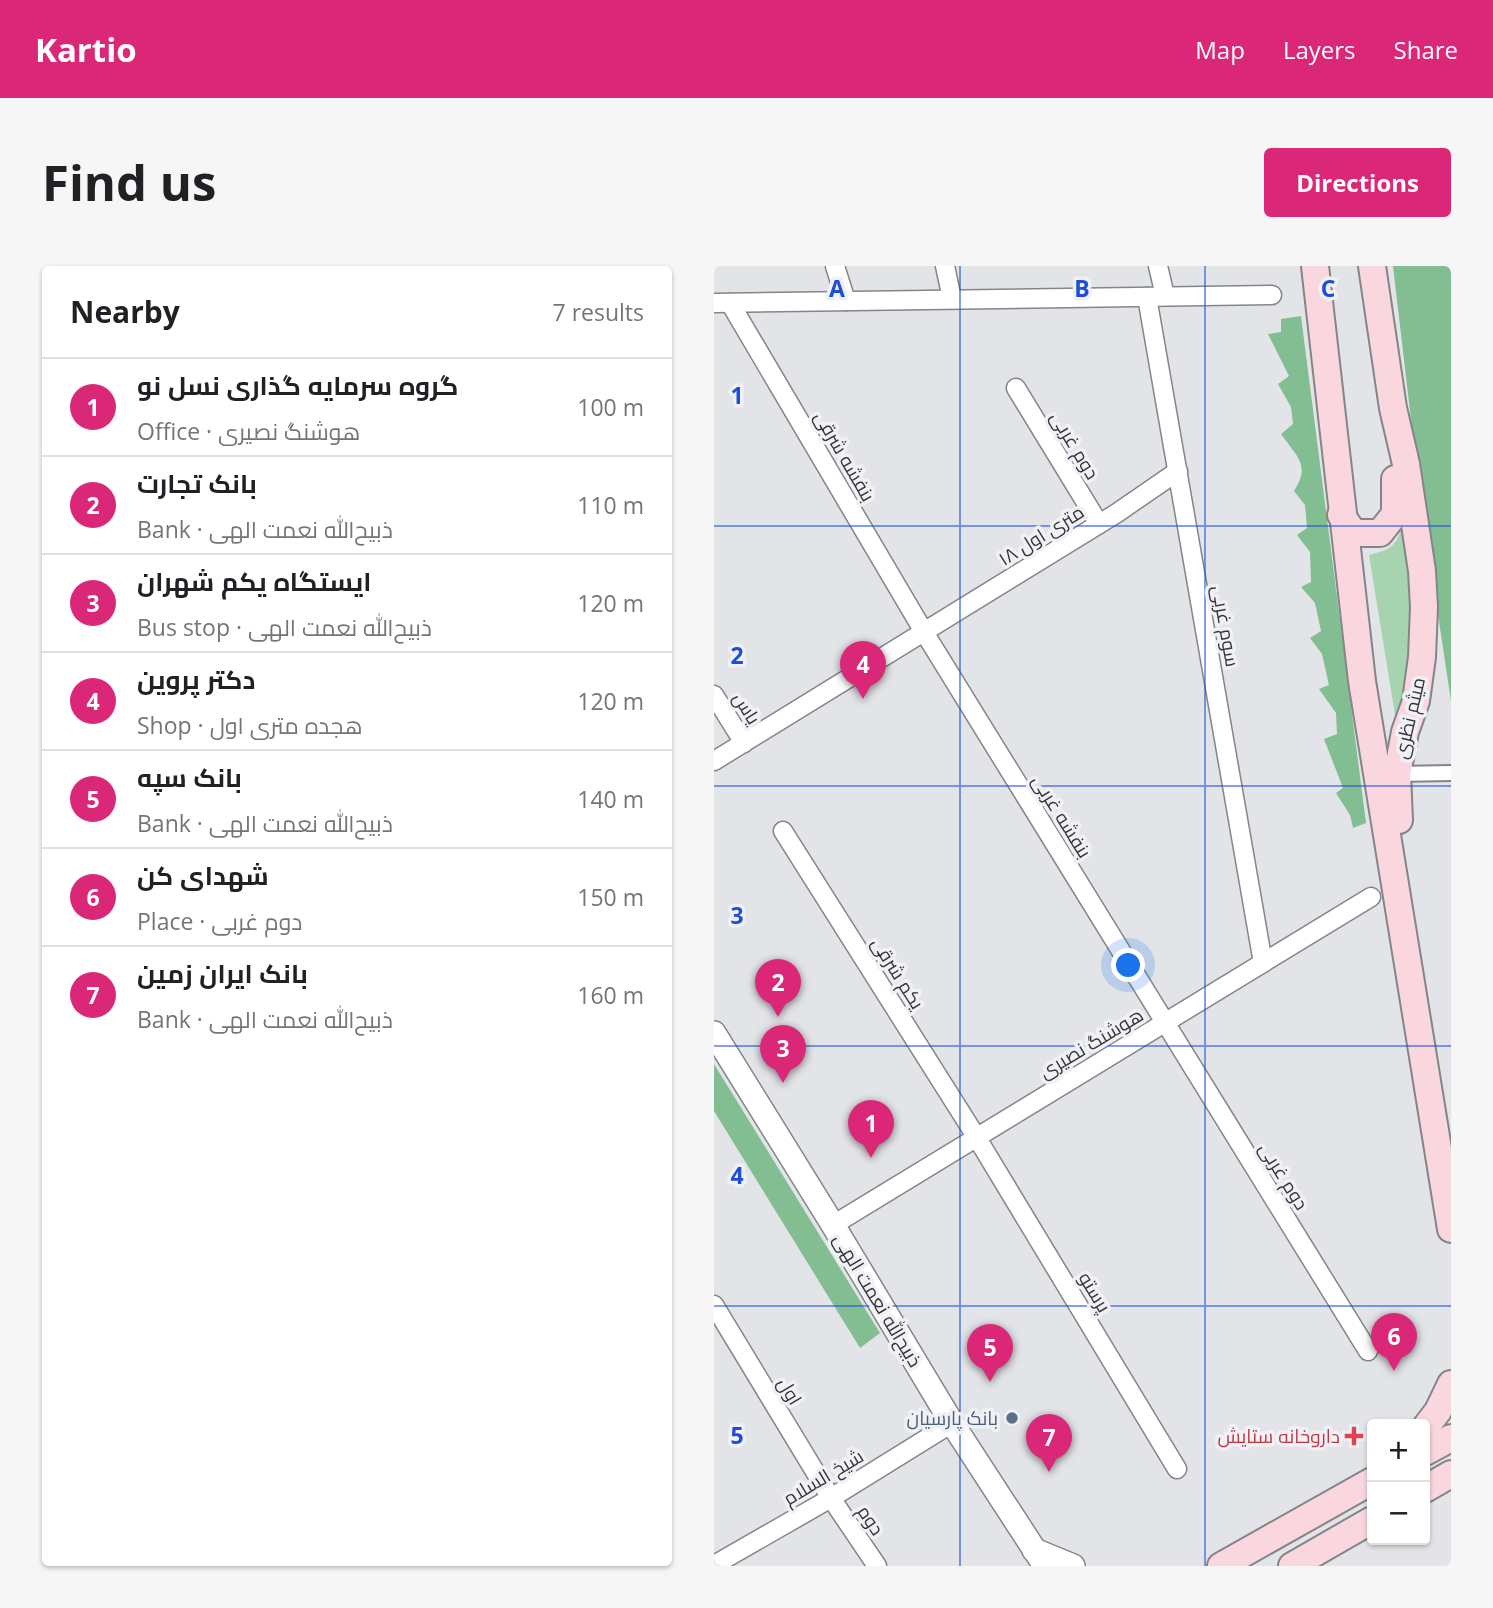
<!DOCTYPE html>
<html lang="en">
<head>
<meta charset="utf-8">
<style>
	:root { --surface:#fff; --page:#f6f6f6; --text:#202124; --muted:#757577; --line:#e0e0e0; --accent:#db2777 }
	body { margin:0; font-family:"Open Sans",Cairo,sans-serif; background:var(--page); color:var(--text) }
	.controls { position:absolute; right:21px; bottom:21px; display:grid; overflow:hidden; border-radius:7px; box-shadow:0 2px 5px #0004 }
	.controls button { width:63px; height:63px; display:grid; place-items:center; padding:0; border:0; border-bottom:2px solid var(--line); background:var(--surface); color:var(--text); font:35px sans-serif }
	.you { position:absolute; left:415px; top:700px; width:24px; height:24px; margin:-18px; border:5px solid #fff; border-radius:50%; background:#1a73e8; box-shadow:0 0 0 10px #1a73e833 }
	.badge { display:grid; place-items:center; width:46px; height:46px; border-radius:50%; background:var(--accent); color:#fff; font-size:23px; font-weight:700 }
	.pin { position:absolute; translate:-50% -58px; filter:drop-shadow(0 2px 4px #0008) }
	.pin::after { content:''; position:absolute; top:37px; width:24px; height:21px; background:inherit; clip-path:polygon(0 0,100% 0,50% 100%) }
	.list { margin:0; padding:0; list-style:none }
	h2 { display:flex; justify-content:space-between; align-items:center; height:91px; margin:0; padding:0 28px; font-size:30px }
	h2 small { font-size:23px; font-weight:400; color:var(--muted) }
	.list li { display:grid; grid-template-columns:46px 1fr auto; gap:21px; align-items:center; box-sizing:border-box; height:98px; padding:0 28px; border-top:2px solid var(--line) }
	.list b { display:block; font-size:26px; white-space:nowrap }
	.list p { margin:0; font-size:23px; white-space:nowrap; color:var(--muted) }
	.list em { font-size:23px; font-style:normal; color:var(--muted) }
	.map { position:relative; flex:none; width:737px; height:1300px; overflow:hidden; border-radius:7px }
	header { display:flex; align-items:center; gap:42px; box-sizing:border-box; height:98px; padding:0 35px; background:var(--accent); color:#fff }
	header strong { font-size:33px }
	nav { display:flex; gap:38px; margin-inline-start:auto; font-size:24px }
	.intro { display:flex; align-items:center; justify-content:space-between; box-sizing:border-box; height:168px; padding:0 42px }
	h1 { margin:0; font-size:49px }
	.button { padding:18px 32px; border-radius:7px; background:var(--accent); color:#fff; font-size:24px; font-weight:700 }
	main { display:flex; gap:42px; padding:0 42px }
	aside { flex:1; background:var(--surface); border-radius:7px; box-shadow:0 2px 5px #0004 }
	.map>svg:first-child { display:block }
	.green { fill:#a7d3b1 }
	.forest { fill:#82be91 }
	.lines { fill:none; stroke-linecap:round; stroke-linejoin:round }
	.pedestrian-casing { stroke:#838588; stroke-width:18 }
	.minor-casing { stroke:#838588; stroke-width:21 }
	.tertiary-casing { stroke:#838588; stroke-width:26 }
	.secondary-casing { stroke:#838588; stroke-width:30 }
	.pedestrian { stroke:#fff; stroke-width:14 }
	.minor { stroke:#fff; stroke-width:18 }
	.tertiary { stroke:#fff; stroke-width:23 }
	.secondary { stroke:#fad7df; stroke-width:26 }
	.grid { fill:none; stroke:#1d4ed8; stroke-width:2; stroke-opacity:0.55 }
	.service-dot { fill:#5c6f8a; stroke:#f0f1f6; stroke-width:2.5 }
	.health-dot { fill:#e0444e; stroke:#f0f1f6; stroke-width:2.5 }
	.labels { text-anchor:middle; stroke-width:7; stroke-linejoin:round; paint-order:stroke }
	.street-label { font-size:19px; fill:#363638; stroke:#f0f1f6 }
	.service-label { font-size:19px; fill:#4e5e75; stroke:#f0f1f6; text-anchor:end }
	.health-label { font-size:19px; fill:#be3a42; stroke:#f0f1f6; text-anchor:end }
	.grid-label { font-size:23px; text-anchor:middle; font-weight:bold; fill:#1d4ed8; stroke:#f0f1f6; stroke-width:7; stroke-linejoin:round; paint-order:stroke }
</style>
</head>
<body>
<header>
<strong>Kartio</strong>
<nav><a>Map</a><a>Layers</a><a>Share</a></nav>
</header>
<div class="intro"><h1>Find us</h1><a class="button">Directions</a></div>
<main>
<aside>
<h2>Nearby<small>7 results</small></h2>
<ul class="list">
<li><span class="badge">1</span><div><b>گروه سرمایه گذاری نسل نو</b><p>Office · هوشنگ نصیری</p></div><em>100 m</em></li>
<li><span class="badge">2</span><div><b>بانک تجارت</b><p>Bank · ذبیح‌الله نعمت الهی</p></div><em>110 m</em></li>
<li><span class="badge">3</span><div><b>ایستگاه یکم شهران</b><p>Bus stop · ذبیح‌الله نعمت الهی</p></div><em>120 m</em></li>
<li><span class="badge">4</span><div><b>دکتر پروین</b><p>Shop · هجده متری اول</p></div><em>120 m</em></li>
<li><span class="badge">5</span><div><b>بانک سپه</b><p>Bank · ذبیح‌الله نعمت الهی</p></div><em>140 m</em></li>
<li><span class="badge">6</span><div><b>شهدای کن</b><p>Place · دوم غربی</p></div><em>150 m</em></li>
<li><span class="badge">7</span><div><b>بانک ایران زمین</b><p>Bank · ذبیح‌الله نعمت الهی</p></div><em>160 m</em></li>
</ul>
</aside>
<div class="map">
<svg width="737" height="1300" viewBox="0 0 737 1300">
	<rect width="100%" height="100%" fill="#e3e4e8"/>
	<!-- green -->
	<path class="green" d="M685 213 698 331 694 416 683 461 655 289C661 287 667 286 672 284 696 272 687 233 685 213Z"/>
	<!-- forest -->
	<g class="forest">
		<polygon points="679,0 737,0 737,435 705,222"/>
		<path d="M587 50 652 557 639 562 636 549 622 527 629 522 610 473 623 468 622 447 605 423 615 419 608 388 596 372 607 365 601 337 587 321 597 316 596 286 583 269 593 262 591 239 580 225C597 199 583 191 567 168L579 158 577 141 564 118 575 110 554 68 567 66V53Z"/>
		<polygon points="0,798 166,1067 146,1082 0,845"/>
	</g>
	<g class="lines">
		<!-- pedestrian casing -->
		<g class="pedestrian-casing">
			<polyline id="pedestrian" points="683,508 737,507"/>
		</g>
		<!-- minor casing -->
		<g class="minor-casing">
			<g id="minor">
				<polyline points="121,0 132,35"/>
				<polyline points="231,0 238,33"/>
				<polyline points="444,0 451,30"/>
				<polyline points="433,31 549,697"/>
				<polyline points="0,37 558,29"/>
				<polyline points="16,37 210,366 654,1085"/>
				<polyline points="302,122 385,258"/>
				<polyline points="0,429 30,477"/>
				<polyline points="0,495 403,247 464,205"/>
				<polyline points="69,565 263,872 463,1203"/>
				<polyline points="119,959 657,631"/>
				<polyline points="0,1039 117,1232 163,1300"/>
				<polyline points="0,1299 117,1232 238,1157"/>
			</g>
		</g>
		<!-- tertiary casing -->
		<g class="tertiary-casing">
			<g id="tertiary">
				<polyline points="0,767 119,959 238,1157 331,1300"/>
				<polyline points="320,1284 359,1300"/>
			</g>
		</g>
		<!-- secondary casing -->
		<g class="secondary-casing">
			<g id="secondary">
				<polyline points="601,0 648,415 737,963"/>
				<polyline points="658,0 679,142 692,198 708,305 710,341 708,391 702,435 691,466 683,508 685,554"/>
				<polyline points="627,249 640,267 666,267 681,248 681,213"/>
				<polyline points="711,1162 724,1145 737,1118"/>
				<polyline points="711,1186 737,1172"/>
				<polyline points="711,1223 737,1208"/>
				<polyline points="507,1300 658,1215"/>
				<polyline points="578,1300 658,1254"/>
			</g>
		</g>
		<!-- pedestrian -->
		<use href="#pedestrian" class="pedestrian"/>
		<!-- minor -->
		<use href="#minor" class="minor"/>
		<!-- tertiary -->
		<use href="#tertiary" class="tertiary"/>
		<!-- secondary -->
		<use href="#secondary" class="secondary"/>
	</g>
	<!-- grid -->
	<path class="grid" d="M246 0V1300M491 0V1300M0 260H737M0 520H737M0 780H737M0 1040H737"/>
	<!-- markers -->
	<circle class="service-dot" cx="298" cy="1152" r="7"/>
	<path class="health-dot" d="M636.5 1159.5h7v7h7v7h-7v7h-7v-7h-7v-7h7z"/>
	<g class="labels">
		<!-- street labels -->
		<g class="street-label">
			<text transform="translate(361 179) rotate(59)" y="7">دوم غربی</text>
			<text transform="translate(131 190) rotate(60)" y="7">بنفشه شرقی</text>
			<text transform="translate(327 269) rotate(-32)" y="7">۱۸ متری اول</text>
			<text transform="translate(512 360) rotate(80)" y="7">سوم غربی</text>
			<text transform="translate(33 442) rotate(58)" y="7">یاس</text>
			<text transform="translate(695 452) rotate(-77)" y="7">میثم نظری</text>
			<text transform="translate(348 550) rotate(58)" y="7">بنفشه غربی</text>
			<text transform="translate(184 707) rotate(58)" y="7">یکم شرقی</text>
			<text transform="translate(377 777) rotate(-31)" y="7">هوشنگ نصیری</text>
			<text transform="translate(570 910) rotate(58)" y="7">دوم غربی</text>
			<text transform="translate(381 1026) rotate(59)" y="7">پرستو</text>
			<text transform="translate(164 1034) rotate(59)" y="7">ذبیح‌الله نعمت الهی</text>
			<text transform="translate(76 1125) rotate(59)" y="7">اول</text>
			<text transform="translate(109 1211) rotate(-31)" y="7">شیخ السلام</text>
			<text transform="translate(157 1254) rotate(56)" y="7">دوم</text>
		</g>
		<!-- service labels -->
		<g class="service-label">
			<text x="284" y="1159">بانک پارسیان</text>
		</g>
		<!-- health labels -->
		<g class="health-label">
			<text x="626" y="1177">داروخانه ستایش</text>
		</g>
	</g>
	<g class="grid-label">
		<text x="123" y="31">A</text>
		<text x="368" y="31">B</text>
		<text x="614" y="31">C</text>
		<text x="23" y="138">1</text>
		<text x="23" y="398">2</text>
		<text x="23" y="658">3</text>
		<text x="23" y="918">4</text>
		<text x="23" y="1178">5</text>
	</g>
</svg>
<div class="controls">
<button>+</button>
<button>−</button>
</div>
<div class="you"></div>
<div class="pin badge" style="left:157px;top:892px">1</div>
<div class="pin badge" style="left:64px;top:751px">2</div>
<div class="pin badge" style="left:69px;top:817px">3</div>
<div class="pin badge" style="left:149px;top:433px">4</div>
<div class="pin badge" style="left:276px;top:1116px">5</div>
<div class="pin badge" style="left:680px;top:1105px">6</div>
<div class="pin badge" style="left:335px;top:1206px">7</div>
</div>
</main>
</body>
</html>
